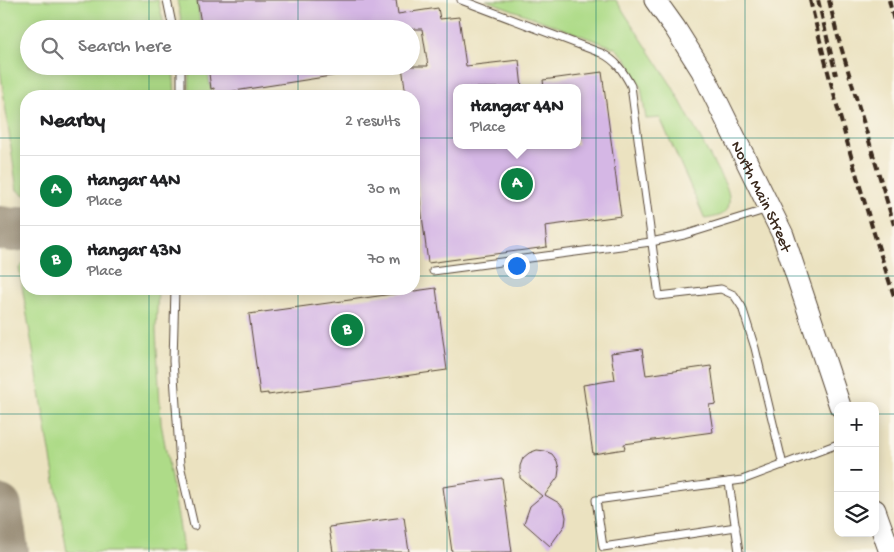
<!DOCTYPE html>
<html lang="en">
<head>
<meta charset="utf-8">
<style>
	:root { --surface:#fff; --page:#f2f2f2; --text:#202124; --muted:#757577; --line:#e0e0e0; --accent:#0b8043 }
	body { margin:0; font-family:"Gochi Hand",sans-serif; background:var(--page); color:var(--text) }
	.controls { position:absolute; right:15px; bottom:15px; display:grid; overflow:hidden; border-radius:10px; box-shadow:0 2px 12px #0003 }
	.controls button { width:45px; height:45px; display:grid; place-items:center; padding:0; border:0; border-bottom:1px solid var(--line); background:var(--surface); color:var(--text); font:25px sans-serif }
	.you { position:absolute; left:516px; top:265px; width:18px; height:18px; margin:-12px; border:4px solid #fff; border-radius:50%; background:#1a73e8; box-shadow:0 0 0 8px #1a73e833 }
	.badge { display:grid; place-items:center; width:32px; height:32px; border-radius:50%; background:var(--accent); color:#fff; font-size:16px; font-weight:700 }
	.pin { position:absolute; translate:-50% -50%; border:2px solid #fff; box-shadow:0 1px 5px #0006 }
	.popup { position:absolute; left:453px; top:84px; width:128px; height:65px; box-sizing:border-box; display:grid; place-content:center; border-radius:10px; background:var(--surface); filter:drop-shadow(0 1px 4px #0005); font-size:16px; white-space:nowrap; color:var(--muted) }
	.popup b { font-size:19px; color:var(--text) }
	.popup::after { content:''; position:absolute; left:50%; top:100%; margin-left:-10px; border:10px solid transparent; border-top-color:var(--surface) }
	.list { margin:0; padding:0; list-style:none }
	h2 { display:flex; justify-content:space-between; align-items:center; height:65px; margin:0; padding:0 20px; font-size:21px }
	h2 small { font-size:16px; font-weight:400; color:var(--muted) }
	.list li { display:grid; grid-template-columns:32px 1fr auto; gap:15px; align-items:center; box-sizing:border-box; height:70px; padding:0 20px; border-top:1px solid var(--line) }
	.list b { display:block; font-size:19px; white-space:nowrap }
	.list p { margin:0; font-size:16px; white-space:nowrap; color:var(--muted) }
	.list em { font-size:16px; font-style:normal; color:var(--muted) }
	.icon { flex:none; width:28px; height:28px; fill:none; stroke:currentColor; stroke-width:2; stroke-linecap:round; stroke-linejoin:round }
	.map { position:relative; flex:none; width:894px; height:552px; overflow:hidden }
	.search { position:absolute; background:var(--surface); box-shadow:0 2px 12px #0003; left:20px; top:20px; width:400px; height:55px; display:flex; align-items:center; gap:12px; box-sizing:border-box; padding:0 18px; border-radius:28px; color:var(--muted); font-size:19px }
	.panel { position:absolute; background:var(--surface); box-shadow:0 2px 12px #0003; left:20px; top:90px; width:400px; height:205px; border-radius:20px }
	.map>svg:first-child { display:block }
	.green { fill:#aedb88; stroke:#748253 }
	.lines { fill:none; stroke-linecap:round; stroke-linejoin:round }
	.taxiway { stroke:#93866f; stroke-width:44 }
	.building { fill:#d5b7e5 }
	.lane-casing { stroke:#554636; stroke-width:9 }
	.primary-casing { stroke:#554636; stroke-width:23 }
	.lane { stroke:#fff; stroke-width:7 }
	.primary { stroke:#fff; stroke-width:21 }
	.rail { stroke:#3b2a1e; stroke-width:4; stroke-dasharray:8 4; stroke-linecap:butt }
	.grid { fill:none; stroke:#0f766e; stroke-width:1; stroke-opacity:0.55 }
	.labels { text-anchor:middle; stroke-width:4; stroke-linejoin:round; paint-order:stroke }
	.street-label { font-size:16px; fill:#3b2a1e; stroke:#fbf7ec }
</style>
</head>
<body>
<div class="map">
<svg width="894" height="552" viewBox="0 0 894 552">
	<rect width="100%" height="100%" fill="#fbf7ec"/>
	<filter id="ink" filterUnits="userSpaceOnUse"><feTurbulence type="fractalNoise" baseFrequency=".02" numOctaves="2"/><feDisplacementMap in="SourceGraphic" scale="10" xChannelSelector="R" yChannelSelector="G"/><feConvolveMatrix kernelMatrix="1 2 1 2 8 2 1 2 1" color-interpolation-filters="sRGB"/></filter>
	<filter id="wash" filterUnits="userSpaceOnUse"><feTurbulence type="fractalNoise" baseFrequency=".0096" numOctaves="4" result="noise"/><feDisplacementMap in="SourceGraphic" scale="20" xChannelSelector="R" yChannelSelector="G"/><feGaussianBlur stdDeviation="1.12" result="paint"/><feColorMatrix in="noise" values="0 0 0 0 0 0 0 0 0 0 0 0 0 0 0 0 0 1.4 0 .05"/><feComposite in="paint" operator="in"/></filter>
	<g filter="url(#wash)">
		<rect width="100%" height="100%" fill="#ebe2c0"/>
		<!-- green -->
		<g class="green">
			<polygon points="0,0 158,0 165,29 29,29 29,66 173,66 175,96 26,96 26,196 17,190 0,68"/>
			<polygon points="177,0 197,0 201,29 183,29"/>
			<path d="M486 0H616L672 86 726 186C730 195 732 210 721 215 717 217 710 218 705 219L660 118 646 119 641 87 626 58 615 48Z"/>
			<polygon points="190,66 207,66 212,96 189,96"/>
			<polygon points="26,261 26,289 158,289 156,330 161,423 179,522 183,552 67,552 19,268"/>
		</g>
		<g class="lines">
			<!-- taxiway -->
			<g class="taxiway">
				<polyline points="0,228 13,230 26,228"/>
				<polyline points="0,507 7,552"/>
			</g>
		</g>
		<g id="blocks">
			<!-- building -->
			<g class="building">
				<polygon points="197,0 396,0 398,14 438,8 440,19 459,17 466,66 519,60 522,88 457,88 457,145 577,145 577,88 544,88 543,80 602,72 621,216 545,226 547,247 428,263 414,152 414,96 406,96 402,66 428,66 422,29 202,29"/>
				<polygon points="208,66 344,66 344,74 215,94 214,88 211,89"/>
				<polygon points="436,288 447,370 268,395 268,393 260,394 249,314"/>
				<polygon points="642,349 646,375 711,366 716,404 709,405 713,432 624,444 625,449 593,454 583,385 615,380 611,353"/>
				<polygon points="537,450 545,451 552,454 557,461 559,469 558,477 545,495 559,503 564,509 566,517 565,525 550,546 524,523 530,506 542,496 520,478 520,466 523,458 529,453"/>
				<polygon points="502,478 512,552 452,552 443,487"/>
				<polygon points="404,517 409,552 333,552 329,527"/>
			</g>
		</g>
	</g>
	<g filter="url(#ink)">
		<use href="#blocks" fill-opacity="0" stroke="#554636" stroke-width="1"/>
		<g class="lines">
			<!-- lane casing -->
			<g class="lane-casing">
				<g id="lane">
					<polyline points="167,0 173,29"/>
					<path d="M461 0 601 53C617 61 623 71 631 86L659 296 721 289 734 295 742 307 755 348 783 465"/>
					<polyline points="181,66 181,96"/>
					<polyline points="433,271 651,242 684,235 768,209"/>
					<polyline points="175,289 173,361 180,465 194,526"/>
					<polyline points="729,482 739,552"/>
					<polyline points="736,527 603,547 596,500 742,480 838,444"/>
				</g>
			</g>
			<!-- primary casing -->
			<g class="primary-casing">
				<g id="primary">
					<path id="s1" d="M655 0 675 28 702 71 783 235 840 406"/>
					<polyline points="875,510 890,552"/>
				</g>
			</g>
			<!-- lane -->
			<use href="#lane" class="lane"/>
			<!-- primary -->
			<use href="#primary" class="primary"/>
			<!-- rail -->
			<g class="rail">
				<path d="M810 0C834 100 862 198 894 296"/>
				<polyline points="818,0 836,75"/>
				<polyline points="829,0 836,30 894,225"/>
				<polyline points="889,0 894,21"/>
			</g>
		</g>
	</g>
	<!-- grid -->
	<path class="grid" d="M149 0V29M298 0V29M447 0V552M596 0V552M745 0V552M149 66V96M298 66V96M0 138H26M414 138H894M0 276H26M414 276H894M149 289V552M298 289V552M0 414H838M875 414H894"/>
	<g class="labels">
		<!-- street labels -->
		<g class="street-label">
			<text dy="6" stroke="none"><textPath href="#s1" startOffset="224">North Main Street</textPath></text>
		</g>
	</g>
</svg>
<div class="controls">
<button>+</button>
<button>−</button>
<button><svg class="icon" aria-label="layers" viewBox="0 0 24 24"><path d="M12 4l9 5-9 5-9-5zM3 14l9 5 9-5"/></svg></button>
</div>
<div class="you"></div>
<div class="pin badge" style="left:517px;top:184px">A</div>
<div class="popup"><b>Hangar 44N</b>Place</div>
<div class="pin badge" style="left:347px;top:330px">B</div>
<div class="search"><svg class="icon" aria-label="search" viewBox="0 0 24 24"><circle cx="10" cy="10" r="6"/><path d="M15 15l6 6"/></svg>Search here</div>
<section class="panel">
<h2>Nearby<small>2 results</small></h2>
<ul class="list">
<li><span class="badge">A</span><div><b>Hangar 44N</b><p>Place</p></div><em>30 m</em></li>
<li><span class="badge">B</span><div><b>Hangar 43N</b><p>Place</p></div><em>70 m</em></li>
</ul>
</section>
</div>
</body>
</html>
